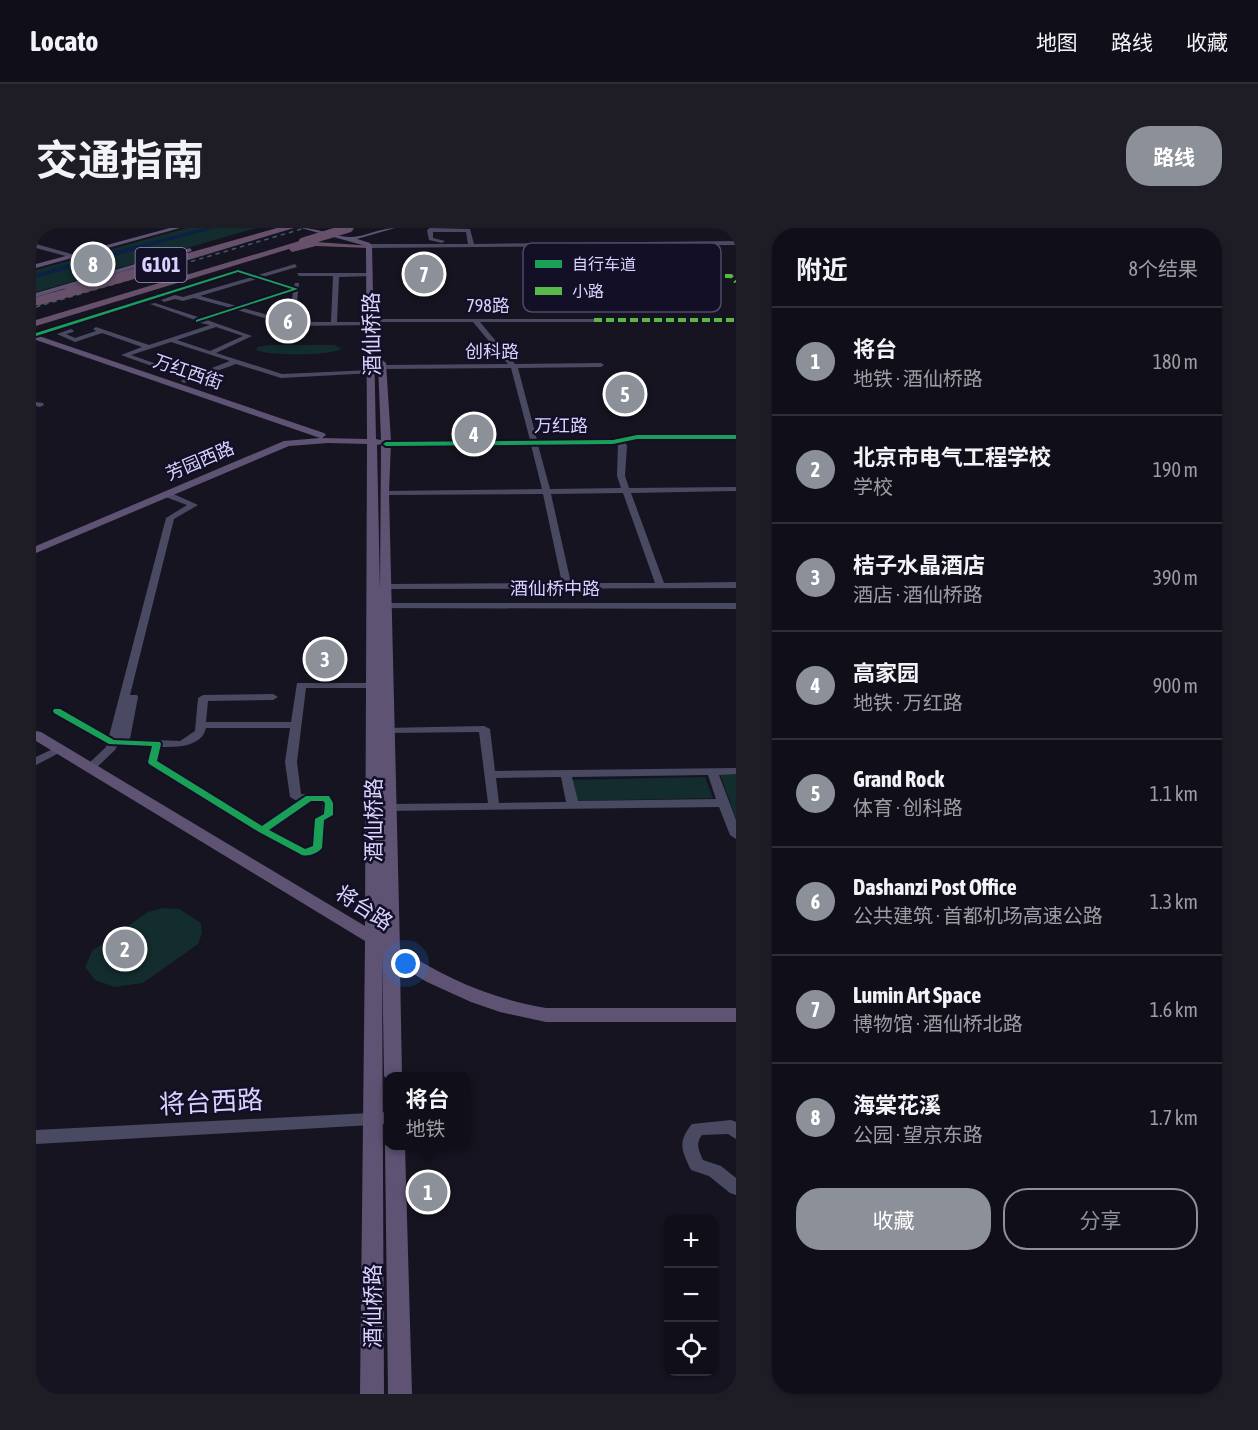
<!DOCTYPE html>
<html lang="zh">
<head>
<meta charset="utf-8">
<style>
	:root { --surface:#100f19; --page:#1e1d26; --text:#f1f3f6; --muted:#9c9ca2; --line:#302f38; --accent:#8c9099 }
	body { margin:0; font-family:"Asap Condensed","Noto Sans SC",sans-serif; background:var(--page); color:var(--text) }
	.controls { position:absolute; right:18px; bottom:18px; display:grid; overflow:hidden; border-radius:12px; box-shadow:0 2px 4px #0004 }
	.controls button { width:54px; height:54px; display:grid; place-items:center; padding:0; border:0; border-bottom:2px solid var(--line); background:var(--surface); color:var(--text); font:30px sans-serif }
	.you { position:absolute; left:370px; top:736px; width:21px; height:21px; margin:-15px; border:4px solid #fff; border-radius:50%; background:#1a73e8; box-shadow:0 0 0 9px #1a73e833 }
	.badge { display:grid; place-items:center; width:39px; height:39px; border-radius:50%; background:var(--accent); color:#fff; font-size:20px; font-weight:700 }
	.pin { position:absolute; translate:-50% -50%; border:3px solid #fff; box-shadow:0 2px 6px #0006 }
	.popup { position:absolute; left:348px; top:844px; width:87px; height:78px; box-sizing:border-box; display:grid; place-content:center; border-radius:12px; background:var(--surface); filter:drop-shadow(0 2px 4px #0005); font-size:20px; white-space:nowrap; color:var(--muted) }
	.popup b { font-size:22px; color:var(--text) }
	.popup::after { content:''; position:absolute; left:50%; top:100%; margin-left:-12px; border:12px solid transparent; border-top-color:var(--surface) }
	.list { margin:0; padding:0; list-style:none }
	h2 { display:flex; justify-content:space-between; align-items:center; height:78px; margin:0; padding:0 24px; font-size:26px }
	h2 small { font-size:20px; font-weight:400; color:var(--muted) }
	.list li { display:grid; grid-template-columns:39px 1fr auto; gap:18px; align-items:center; box-sizing:border-box; height:108px; padding:0 24px; border-top:2px solid var(--line) }
	.list b { display:block; font-size:22px; white-space:nowrap }
	.list p { margin:0; font-size:20px; white-space:nowrap; color:var(--muted) }
	.list em { font-size:20px; font-style:normal; color:var(--muted) }
	.actions { display:flex; gap:12px; padding:18px 24px }
	.actions a { flex:1; padding:14px 0; border:2px solid var(--accent); border-radius:24px; text-align:center; font-size:21px; color:var(--accent) }
	.actions .main { background:var(--accent); color:#fff }
	.icon { flex:none; width:33px; height:33px; fill:none; stroke:currentColor; stroke-width:2; stroke-linecap:round; stroke-linejoin:round }
	.map { position:relative; flex:none; width:700px; height:1166px; overflow:hidden; border-radius:24px }
	header { display:flex; align-items:center; gap:36px; box-sizing:border-box; height:84px; padding:0 30px; background:var(--surface); border-bottom:2px solid var(--line) }
	header strong { font-size:28px }
	nav { display:flex; gap:33px; margin-inline-start:auto; font-size:21px }
	.intro { display:flex; align-items:center; justify-content:space-between; box-sizing:border-box; height:144px; padding:0 36px }
	h1 { margin:0; font-size:42px }
	.button { padding:15px 27px; border-radius:24px; background:var(--accent); color:#fff; font-size:21px; font-weight:700 }
	main { display:flex; gap:36px; padding:0 36px }
	aside { flex:1; background:var(--surface); border-radius:24px; box-shadow:0 2px 4px #0004 }
	.map>svg:first-child { display:block }
	.green { fill:#132c2d }
	.lines { fill:none; stroke-linecap:round; stroke-linejoin:round }
	.river { fill:#0d2144; fill-rule:evenodd }
	.minor { fill:#4a4962; fill-rule:evenodd }
	.major { fill:#5e5373; fill-rule:evenodd }
	.highway { fill:#67516a; fill-rule:evenodd }
	.rail { stroke:#43596b; stroke-width:1.5; stroke-dasharray:4.5 4; stroke-linecap:butt }
	.highway-bridge { stroke:#67516a; stroke-width:9 }
	.quiet { stroke:#58b947; stroke-width:4; stroke-dasharray:8 4; stroke-linecap:butt }
	.cycleway-casing { stroke:#130f26; stroke-width:4 }
	.cycleway { fill:#1a9f57; fill-rule:evenodd }
	.labels { text-anchor:middle; stroke-width:5; stroke-linejoin:round; paint-order:stroke }
	.far-street-label { font-size:18px; fill:#d9d4ff; stroke:#130f26 }
	.shield { fill:#130f26; stroke:#9e99be; stroke-width:1.5 }
	.shield-label { font-size:20px; font-weight:bold; fill:#d9d4ff }
	.street-label { font-size:21px; fill:#d9d4ff; stroke:#130f26 }
	.near-street-label { font-size:26px; fill:#d9d4ff; stroke:#130f26 }
	.key { fill:#130f26; stroke:#4e4a67; stroke-width:1.5 }
	.key-label { font-size:16px; fill:#d9d4ff }
</style>
</head>
<body>
<header>
<strong>Locato</strong>
<nav><a>地图</a><a>路线</a><a>收藏</a></nav>
</header>
<div class="intro"><h1>交通指南</h1><a class="button">路线</a></div>
<main>
<div class="map">
<svg width="700" height="1166" viewBox="0 0 700 1166">
	<rect width="100%" height="100%" fill="#161421"/>
	<!-- green -->
	<g class="green">
		<polygon points="151,0 220,0 0,64 0,42"/>
		<path d="M233 117H299L305 121C294 128 231 128 220 122L222 119Z"/>
		<polygon points="684,546 700,546 700,591"/>
		<polygon points="669,549 677,570 540,573 534,552"/>
		<polygon points="127,680 143,681 165,695 166,705 162,716 107,755 78,759 59,752 49,739 56,723 112,684"/>
	</g>
	<g class="lines">
		<!-- river -->
		<polygon class="river" points="168,0 179,0 0,50 0,46 59,28"/>
		<!-- minor -->
		<g class="minor">
			<polygon points="394,0 434,1 438,16 700,13 700,17 333,20 330,18 333,16 432,16 430,4 397,4 397,10 409,13 406,15 393,12 391,2"/>
			<polygon points="695,0 700,0 700,4"/>
			<polygon points="0,16 39,27 40,28 37,30 0,20"/>
			<path d="M259 36 261 39 227 49 258 58 259 55H263L259 94H295L297 48H263L261 45H335L337 48 303 49 301 94H336L339 96 338 97 256 98 201 82 171 92 216 108 180 125 246 146 336 142 338 143V145L245 150 200 136 148 155 145 153 149 150 85 127 106 119 66 105 39 114 21 106 35 101 38 103 37 104 30 106 39 110 60 103 57 101 60 99 113 117 174 97 160 94 159 92 114 76 119 75 165 90 195 80 158 70 147 73 139 71 128 74 125 72 139 67 147 69 216 49 202 45 0 109V105L200 42 222 47ZM221 51 254 61 201 78 164 68ZM257 64 253 93 207 80ZM180 99 207 108 174 123 141 112ZM135 114 194 133 155 148 95 127Z"/>
			<path d="M345 91H560L558 94H444L479 136 565 135 568 137 565 139 482 140 501 212H577L601 207H700V211H601L589 214 591 218 589 248 593 260 700 259V263L595 265 628 355 700 354V360L348 361V357L351 356 526 355 507 266 348 267 344 265 348 263 506 261 495 217 347 218 346 216 350 214 494 212 475 140 346 141 343 139 346 137 472 136 437 94H343ZM582 215 581 248 585 260 514 261 502 217ZM587 265 619 355H535L515 266Z"/>
			<polygon points="0,174 7,175 8,177 4,179 0,178"/>
			<path d="M127 264H133L162 277 138 291 94 467H101L102 469 94 511 144 513 159 503 162 470 167 467 237 466 242 469 237 472 172 473 170 494H255L261 455H342L343 457 342 459 338 460H270L261 534 265 566 294 567 299 575 298 587 290 593 285 623 269 629 265 628 222 605 112 536 110 534 115 519 81 518 79 522 58 542H50L48 540 50 538 70 519 71 516 16 483 17 481H25L73 508 130 290 151 277 127 268ZM170 500H254L249 534 254 569 261 573 226 596 122 533 126 519C141 519 166 519 170 500ZM276 574 287 575 286 585 278 591 275 618 270 620 235 602Z"/>
			<polygon points="341,375 700,375 700,381 338,380 338,376"/>
			<path d="M448 498 454 501 459 543 700 540V546L683 547 700 592V611L694 607 683 579 349 583 347 580 349 577 353 576 452 575 443 504 352 505 346 502 348 500ZM672 547 680 571 542 573 536 549ZM525 549 530 574 463 575 460 550Z"/>
			<polygon points="23,518 27,519 29,521 27,523 0,537 0,529"/>
			<polygon points="353,884 353,896 0,916 0,902"/>
			<path d="M695 892 700 894V911L692 906 666 907C659 915 663 923 667 932L685 938 700 950V967L694 965 673 948 655 942C646 923 641 914 656 896Z"/>
		</g>
		<!-- major -->
		<g class="major">
			<polygon points="134,0 144,0 0,40 0,36"/>
			<polygon points="248,0 258,0 149,33 144,32"/>
			<path d="M265 0C282 0 296 8 312 9 326 10 344 0 359 0L321 11 334 15 336 18 340 211 345 212 342 135 346 132 350 135 355 213 353 265 364 721C409 750 456 771 510 780H700V794H510L464 784 435 774 391 754 364 738 366 848H353V854L348 848 346 725 348 1166H324L329 713 0 513V503L5 504 329 698 331 216 292 215 253 218 0 325V318L248 213 284 210 0 112V107L288 205 290 207 286 210 331 211 330 18ZM345 216 344 362 341 217ZM344 447 346 709V708Z"/>
			<polygon points="154,20 156,23 0,69 0,65"/>
			<polygon points="353,912 353,918 369,918 376,1166 352,1166 349,918"/>
		</g>
		<!-- highway -->
		<g class="highway">
			<polygon points="241,0 253,0 111,43 105,42 32,63 28,60"/>
			<polygon points="267,12 270,16 261,18 280,14 337,18 333,20 280,18 256,24 253,21 0,98 0,92"/>
		</g>
		<!-- rail -->
		<polyline class="rail" points="0,79 269,0"/>
		<!-- highway-bridge -->
		<g class="highway-bridge">
			<polyline points="267,14 313,0"/>
			<polyline points="2,73 129,38"/>
		</g>
		<!-- quiet -->
		<g class="quiet">
			<polyline points="545,48 695,48 700,54"/>
			<polyline points="558,92 700,92"/>
		</g>
		<!-- cycleway casing -->
		<g class="cycleway-casing">
			<g id="cycleway">
				<polygon points="202,42 262,61 160,94 160,92 256,61 202,44 0,108 0,105"/>
				<polygon points="601,207 700,207 700,211 601,211 577,216 350,218 347,216 350,214 577,212"/>
				<path d="M18 481H24L78 512 124 514 125 516 121 533 226 598 270 568H293L297 575V587L288 592 286 620C282 625 272 629 266 627L223 604 113 536 112 534 116 518 73 516 18 485 17 483ZM275 573H287L289 575 288 586 279 591 277 618 269 621 233 602Z"/>
			</g>
		</g>
		<!-- cycleway -->
		<use href="#cycleway" class="cycleway"/>
	</g>
	<g class="labels">
		<!-- far-street labels -->
		<g class="far-street-label">
			<text x="452" y="84">798路</text>
			<text x="456" y="130">创科路</text>
			<text transform="translate(152 144) rotate(19)" y="6">万红西街</text>
			<text x="525" y="204">万红路</text>
			<text transform="translate(164 233) rotate(-23)" y="6">芳园西路</text>
			<text x="519" y="367">酒仙桥中路</text>
		</g>
		<!-- shield labels -->
		<rect class="shield" x="99.5" y="20" width="51" height="34" rx="4.5"/>
		<g class="shield-label">
			<text x="125" y="44">G101</text>
		</g>
		<!-- street labels -->
		<g class="street-label">
			<text transform="translate(336 106) rotate(-91)" y="7">酒仙桥路</text>
			<text transform="translate(338 592) rotate(-90)" y="7">酒仙桥路</text>
			<text transform="translate(328 680) rotate(33)" y="7">将台路</text>
			<text transform="translate(337 1078) rotate(-90)" y="7">酒仙桥路</text>
		</g>
		<!-- near-street labels -->
		<g class="near-street-label">
			<text transform="translate(175 874) rotate(-3)" y="9">将台西路</text>
		</g>
	</g>
	<!-- legend -->
	<rect x="487" y="15" width="198" height="69" rx="9" class="key"/>
	<rect x="499" y="32" width="27" height="8" fill="#1a9f57"/>
	<rect x="499" y="59" width="27" height="8" fill="#58b947"/>
	<g class="key-label">
		<text x="536" y="42">自行车道</text>
		<text x="536" y="69">小路</text>
	</g>
</svg>
<div class="controls">
<button>+</button>
<button>−</button>
<button><svg class="icon" aria-label="locate" viewBox="0 0 24 24"><circle cx="12" cy="12" r="6"/><path d="M12 2v4M12 18v4M2 12h4M18 12h4"/></svg></button>
</div>
<div class="you"></div>
<div class="pin badge" style="left:392px;top:964px">1</div>
<div class="popup"><b>将台</b>地铁</div>
<div class="pin badge" style="left:89px;top:721px">2</div>
<div class="pin badge" style="left:289px;top:431px">3</div>
<div class="pin badge" style="left:438px;top:206px">4</div>
<div class="pin badge" style="left:589px;top:166px">5</div>
<div class="pin badge" style="left:252px;top:93px">6</div>
<div class="pin badge" style="left:388px;top:46px">7</div>
<div class="pin badge" style="left:57px;top:36px">8</div>
</div>
<aside>
<h2>附近<small>8个结果</small></h2>
<ul class="list">
<li><span class="badge">1</span><div><b>将台</b><p>地铁 · 酒仙桥路</p></div><em>180 m</em></li>
<li><span class="badge">2</span><div><b>北京市电气工程学校</b><p>学校</p></div><em>190 m</em></li>
<li><span class="badge">3</span><div><b>桔子水晶酒店</b><p>酒店 · 酒仙桥路</p></div><em>390 m</em></li>
<li><span class="badge">4</span><div><b>高家园</b><p>地铁 · 万红路</p></div><em>900 m</em></li>
<li><span class="badge">5</span><div><b>Grand Rock</b><p>体育 · 创科路</p></div><em>1.1 km</em></li>
<li><span class="badge">6</span><div><b>Dashanzi Post Office</b><p>公共建筑 · 首都机场高速公路</p></div><em>1.3 km</em></li>
<li><span class="badge">7</span><div><b>Lumin Art Space</b><p>博物馆 · 酒仙桥北路</p></div><em>1.6 km</em></li>
<li><span class="badge">8</span><div><b>海棠花溪</b><p>公园 · 望京东路</p></div><em>1.7 km</em></li>
</ul>
<div class="actions"><a class="main">收藏</a><a>分享</a></div>
</aside>
</main>
</body>
</html>
